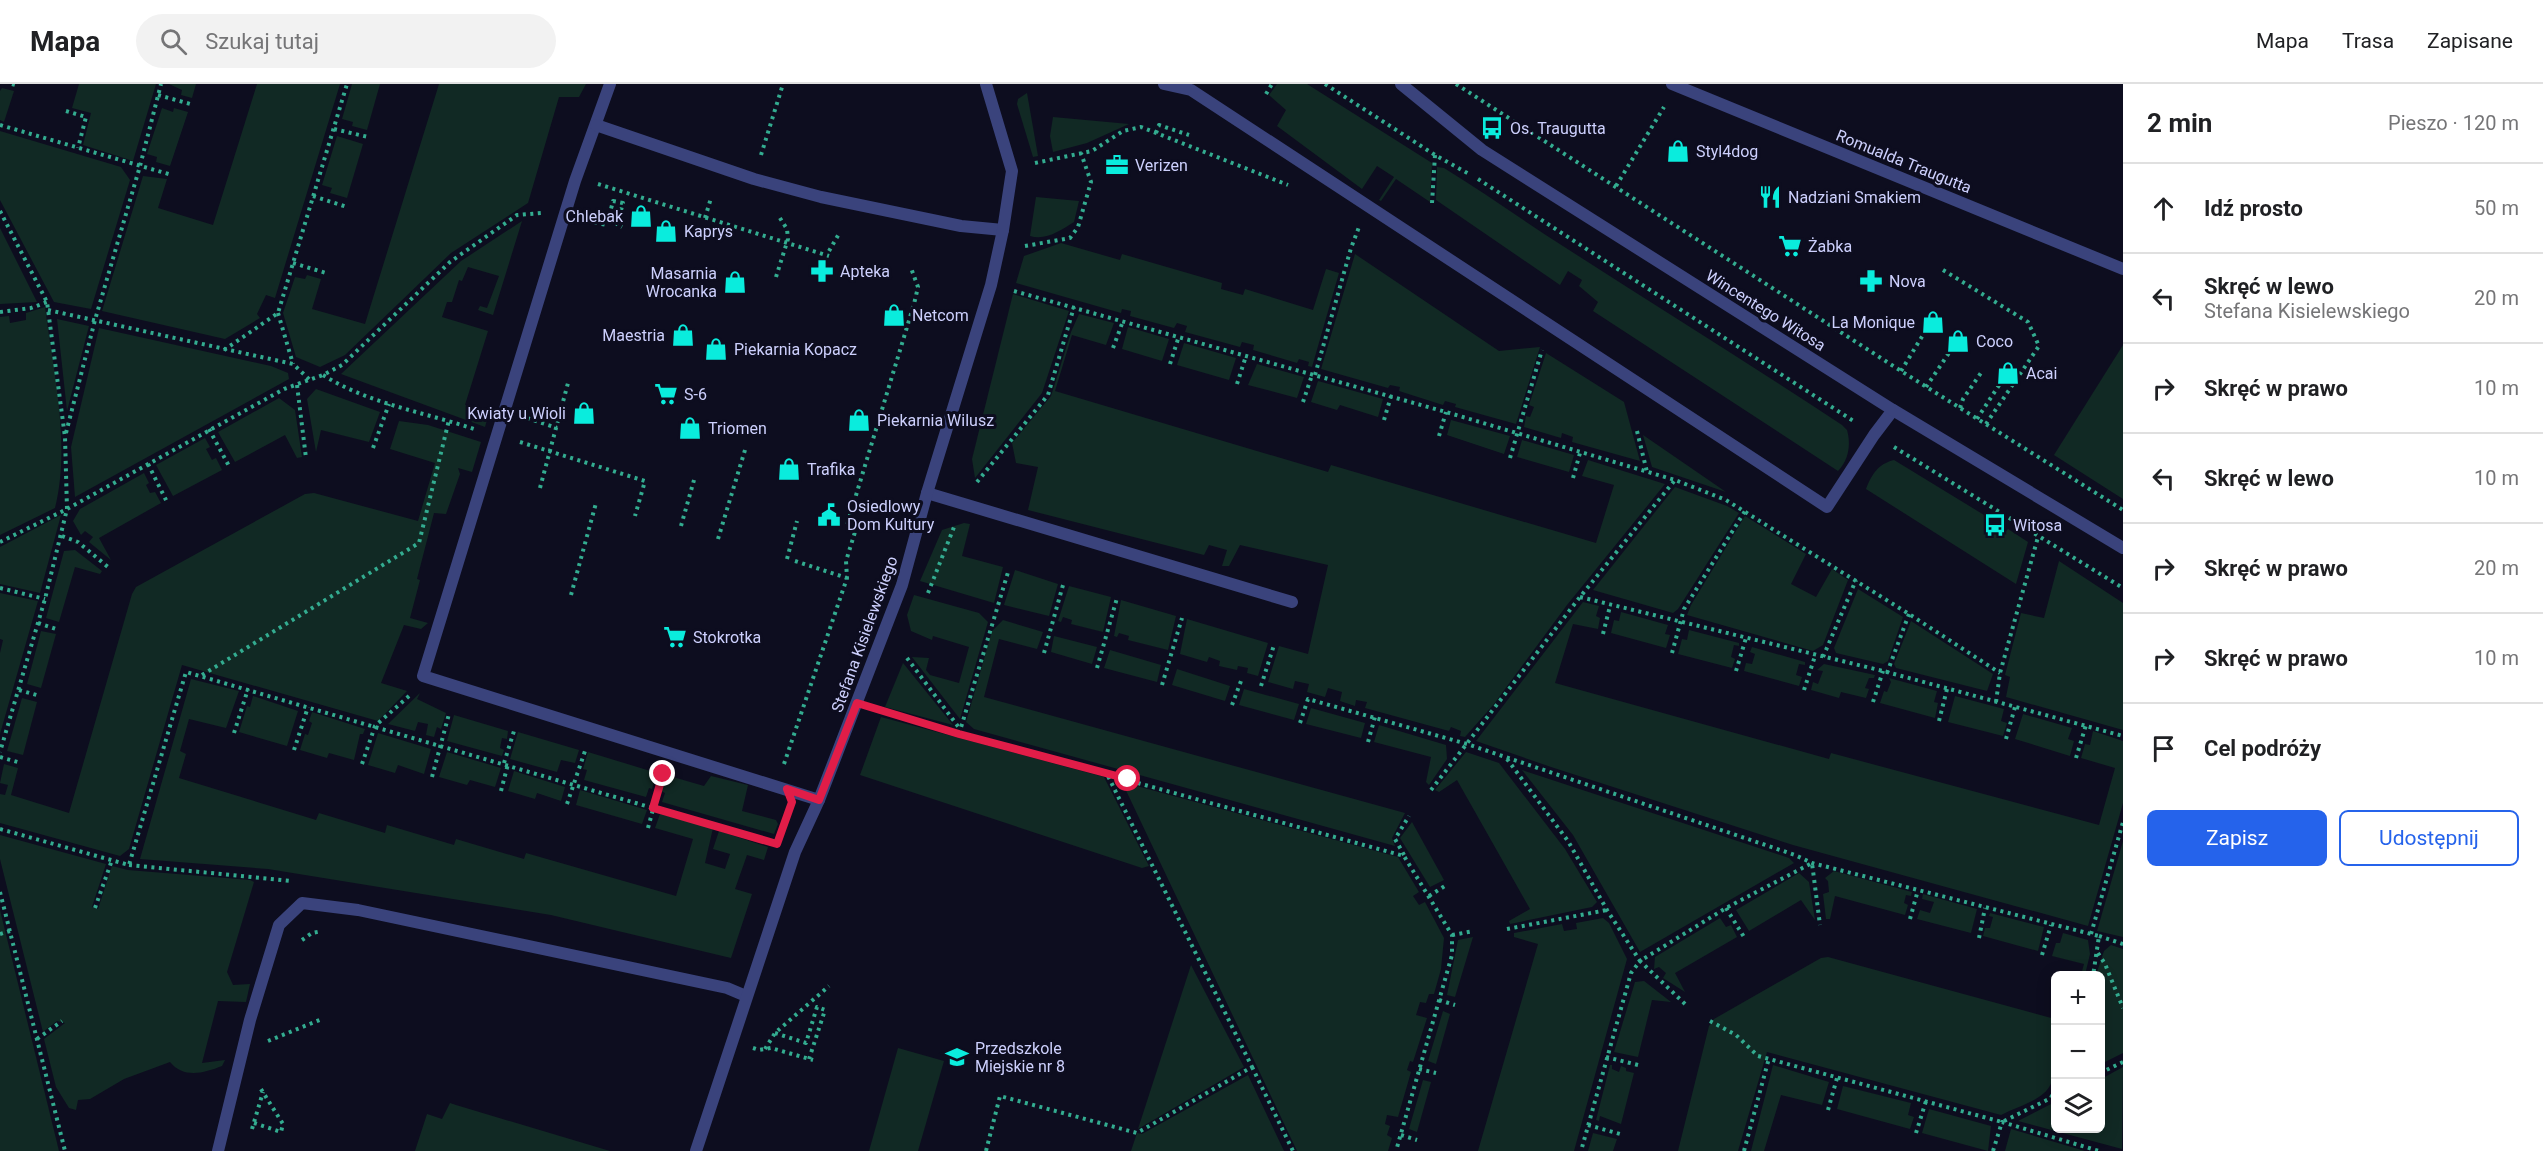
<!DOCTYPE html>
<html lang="pl">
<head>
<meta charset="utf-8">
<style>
	:root { --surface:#fff; --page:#f2f2f2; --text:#202124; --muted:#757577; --line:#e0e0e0; --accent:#2563eb }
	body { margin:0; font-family:Roboto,sans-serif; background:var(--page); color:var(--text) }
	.controls { position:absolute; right:18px; bottom:18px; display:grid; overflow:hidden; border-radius:9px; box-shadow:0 3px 15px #0003 }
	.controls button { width:54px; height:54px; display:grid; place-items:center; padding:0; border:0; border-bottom:2px solid var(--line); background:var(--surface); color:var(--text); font:30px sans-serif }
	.stop { position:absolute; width:18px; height:18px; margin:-14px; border:4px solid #e11d48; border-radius:50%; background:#fff }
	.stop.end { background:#e11d48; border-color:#fff; box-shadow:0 2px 6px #0008 }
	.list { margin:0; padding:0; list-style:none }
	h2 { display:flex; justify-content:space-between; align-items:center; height:78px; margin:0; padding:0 24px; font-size:26px }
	h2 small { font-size:20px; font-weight:400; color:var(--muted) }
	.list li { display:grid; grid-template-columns:39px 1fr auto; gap:18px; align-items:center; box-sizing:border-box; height:90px; padding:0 24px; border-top:2px solid var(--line) }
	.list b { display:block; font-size:22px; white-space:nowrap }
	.list p { margin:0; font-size:20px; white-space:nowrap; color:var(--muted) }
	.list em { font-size:20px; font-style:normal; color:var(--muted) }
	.actions { display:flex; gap:12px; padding:18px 24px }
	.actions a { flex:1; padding:14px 0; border:2px solid var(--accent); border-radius:9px; text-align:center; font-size:21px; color:var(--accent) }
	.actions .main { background:var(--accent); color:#fff }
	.icon { flex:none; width:33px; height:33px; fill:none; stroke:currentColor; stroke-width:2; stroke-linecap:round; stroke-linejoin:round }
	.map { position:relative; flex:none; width:2123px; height:1067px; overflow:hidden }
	header { display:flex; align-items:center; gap:36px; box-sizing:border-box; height:84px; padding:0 30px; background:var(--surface); border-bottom:2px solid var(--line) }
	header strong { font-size:28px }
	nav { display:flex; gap:33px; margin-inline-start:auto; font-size:21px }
	.search { width:420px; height:54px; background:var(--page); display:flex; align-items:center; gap:15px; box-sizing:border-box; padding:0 21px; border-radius:33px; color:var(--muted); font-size:22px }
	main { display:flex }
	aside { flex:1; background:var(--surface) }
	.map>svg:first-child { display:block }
	.green { fill:#112924 }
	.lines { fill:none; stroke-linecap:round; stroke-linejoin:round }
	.path { stroke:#33ac90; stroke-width:4; stroke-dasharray:3 4.5; stroke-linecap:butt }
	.service { stroke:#3a437c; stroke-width:12 }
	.minor { stroke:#3a437c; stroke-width:12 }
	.tertiary { stroke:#3a437c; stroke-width:12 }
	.route { stroke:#e11d48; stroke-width:8 }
	.labels { text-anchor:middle; stroke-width:6; stroke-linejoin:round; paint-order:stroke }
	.poi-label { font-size:16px; fill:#cdd0fd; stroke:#0d0d1f; text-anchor:start }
	.street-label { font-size:16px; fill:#cdd0fd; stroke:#0d0d1f }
</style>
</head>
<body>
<header>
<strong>Mapa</strong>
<div class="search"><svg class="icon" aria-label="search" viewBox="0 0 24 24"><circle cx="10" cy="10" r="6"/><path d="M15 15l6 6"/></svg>Szukaj tutaj</div>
<nav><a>Mapa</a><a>Trasa</a><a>Zapisane</a></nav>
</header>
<main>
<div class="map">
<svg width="2123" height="1067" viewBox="0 0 2123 1067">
	<rect width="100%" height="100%" fill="#0d0d1f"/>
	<!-- green -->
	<g class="green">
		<polygon points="79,0 156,0 133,77 83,61 91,29 72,24"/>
		<polygon points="169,0 196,0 192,14 181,11 182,6"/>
		<polygon points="257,0 340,0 275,214 266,211 257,230 260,234 225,255 102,227 143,92 167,95 158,124 213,141"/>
		<polygon points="352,0 380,0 367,46 352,42 353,38 342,35"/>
		<polygon points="439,0 586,0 579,13 559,13 528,119 451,169 345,271 320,283 296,273 283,229 295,193 305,195 307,191 321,195 312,225 365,240"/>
		<polygon points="1277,0 1307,0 1432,79 1430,118 1396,95 1381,117 1379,116 1394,93 1377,82 1362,105 1277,42 1286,26 1269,11"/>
		<polygon points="2,4 14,7 4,38 0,36 0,7"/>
		<polygon points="1027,9 1038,72 1033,73 1017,20 1018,15"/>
		<polygon points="162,24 173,28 174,24 188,28 170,82 156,78 157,73 147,70"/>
		<polygon points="1053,33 1129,40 1087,59 1053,68 1050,52"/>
		<polygon points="0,47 121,83 130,96 91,225 54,218 0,116"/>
		<polygon points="337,52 363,60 347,114 330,109 332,104 322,101"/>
		<path d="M1437 83 1444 84C1485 109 1525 138 1566 164 1658 223 1751 281 1842 341L1847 346C1851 360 1849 376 1838 387L1593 227 1598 218 1579 202 1582 196 1568 187 1560 201 1436 116Z"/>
		<path d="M1036 113 1079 117 1074 138C1061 146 1046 157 1030 152Z"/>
		<polygon points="522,137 493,231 478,226 480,222 487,224 499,192 468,183 462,197 459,196 452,218 447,218 442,233 488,247 465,321 489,329 485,343 341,290 461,177"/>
		<polygon points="0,144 37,218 0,220"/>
		<polygon points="1061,159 1120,176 1122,170 1222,199 1221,205 1243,211 1245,205 1313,226 1326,185 1339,189 1312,283 1308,282 1309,278 1299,275 1297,279 1253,266 1254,261 1242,258 1240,263 1185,248 1187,242 1177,239 1174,244 1130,232 1131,227 1122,225 1121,229 1016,199 1024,172"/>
		<polygon points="1355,170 1499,267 1540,263 1516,340 1455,323 1456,320 1445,317 1443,321 1399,307 1400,303 1390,301 1388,304 1321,285"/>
		<polygon points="1013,210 1069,227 1042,309 975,394 972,375"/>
		<path d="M45 223C53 287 71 360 55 424L0 451V233L9 232 10 239 26 236V229Z"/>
		<polygon points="1079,230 1114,239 1106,261 1072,251 1055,307 1328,388 1331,381 1596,459 1614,401 1582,392 1588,376 1665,400 1567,521 1494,620 1465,653 1460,652 1461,647 1451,643 1449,647 1365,624 1367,618 1356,616 1355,622 1340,617 1342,608 1328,604 1325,613 1307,608 1309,600 1295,597 1293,605 1268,598 1279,562 1308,570 1328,481 1240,461 1229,482 1222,482 1227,466 1209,461 1204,471 1028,426 1038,383 1016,379 1012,359 1051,312 1071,248"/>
		<polygon points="57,235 89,242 67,327"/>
		<polygon points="1128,243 1169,255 1162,277 1122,265"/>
		<polygon points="99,244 271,282 288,289 289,295 75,413 71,363"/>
		<polygon points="1184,259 1236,274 1229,296 1177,281"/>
		<polygon points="2123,261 2123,415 2054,371"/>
		<polygon points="1546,269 1624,318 1640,377 1572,358 1573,353 1562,349 1561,354 1524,343 1526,332 1530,333 1534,323 1529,321"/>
		<polygon points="1257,280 1304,293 1297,314 1248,301"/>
		<polygon points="1318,297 1383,315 1378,333 1340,321 1337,326 1311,318"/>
		<polygon points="316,305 380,328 369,358 321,346 316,368 307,315"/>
		<polygon points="279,314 295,326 302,373 297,374 285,351 235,378 218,348"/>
		<polygon points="1451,336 1510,352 1504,370 1447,351"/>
		<polygon points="399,337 428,341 481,358 472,388 458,384 460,390 446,430 434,429 417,495 420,496 410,534 428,539 421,545 404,541 381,599 407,607 378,637 182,581 129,765 120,772 0,739 0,710 5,711 8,701 0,699 4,680 18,684 11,711 69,729 132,510 136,503 305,410 314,409 418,437 435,379 390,365"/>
		<polygon points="1643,351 1726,408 1652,383"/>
		<polygon points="205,354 210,363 206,365 212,376 216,374 222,386 173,412 156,381"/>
		<polygon points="1522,356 1574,371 1569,388 1517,373"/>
		<path d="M1894 376 1989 434 1984 441 2002 452 2008 445 2028 458 2016 500 1866 405C1872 390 1878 380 1894 376Z"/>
		<polygon points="144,389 149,399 146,401 150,409 155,408 161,419 99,454 111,476 89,458 93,453 85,447 81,451 73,437 80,425"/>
		<polygon points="1675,403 1727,422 1739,429 1678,525 1673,529 1593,506"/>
		<polygon points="61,431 40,509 0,500 0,463"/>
		<polygon points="1745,432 1806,470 1791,500 1816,513 1832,485 1848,496 1823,561 1813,567 1687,531 1691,521"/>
		<polygon points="964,439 970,440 962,472 1003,483 994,519 920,497 942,446"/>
		<polygon points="75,466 102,487 100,490 75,483 59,538 46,534 64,467"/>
		<polygon points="2059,477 2123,519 2123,646 2006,613 2010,593 2005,591 2021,529 2044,534"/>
		<polygon points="1015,486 1058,500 1049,532 1004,521"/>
		<polygon points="1069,502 1111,513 1103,548 1071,540 1072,536 1063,533 1061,538 1058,537"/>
		<polygon points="1858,505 1903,533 1888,577 1883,580 1836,569 1834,564"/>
		<polygon points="0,509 38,517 0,650 0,569 3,556 0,555"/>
		<polygon points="914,511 979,529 988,538 960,635 912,573 929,574 926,586 930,591 959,599 969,563 933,552 932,556 911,547 907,531"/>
		<polygon points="1121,516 1176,532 1168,566 1128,556 1129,552 1119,549 1117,553 1114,552"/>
		<polygon points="1583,518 1599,522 1596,532 1600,534 1598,545 1573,540 1555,599 1829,675 1831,669 2099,741 2115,684 2081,674 2085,660 2090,661 2093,647 2123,657 2123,719 2088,842 1793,761 1551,683 1476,657"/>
		<polygon points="1621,528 1668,541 1665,550 1670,551 1666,564 1611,549 1614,536 1619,537"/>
		<polygon points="1187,535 1268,559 1258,592 1247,589 1248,584 1238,582 1237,586 1219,582 1220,577 1209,573 1207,578 1180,570"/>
		<polygon points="1003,536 1043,548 1037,565 999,555 984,613 1405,729 1392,754 1395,762 974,645 966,638 992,547"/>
		<polygon points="1911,537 1993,590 1987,607 1896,584 1894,580"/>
		<polygon points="1689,546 1739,559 1739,562 1734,561 1731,573 1735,575 1732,584 1678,570 1682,555 1687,556"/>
		<polygon points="41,547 56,550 41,604 27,600"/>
		<polygon points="1054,552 1097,563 1092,580 1051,568"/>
		<polygon points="1752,563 1805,578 1805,581 1799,580 1796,591 1802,593 1799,602 1744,587 1746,579 1752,580 1755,570 1750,568"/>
		<polygon points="1110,566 1161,581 1157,598 1104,584"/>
		<polygon points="903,579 953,641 885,623"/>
		<polygon points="1824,580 1875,591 1874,594 1869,594 1865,604 1869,605 1866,614 1841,608 1839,614 1811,606 1813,598 1818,600 1823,587 1817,586"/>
		<polygon points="1177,585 1230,602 1225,617 1172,601"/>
		<polygon points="1889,594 1937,607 1934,618 1938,619 1935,634 1880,619 1884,607 1887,608 1891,598"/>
		<polygon points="191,595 239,607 226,644 189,635 180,667 186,670 179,694 316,736 319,729 385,749 387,741 454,761 456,755 524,775 526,769 676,812 693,755 655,744 660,730 713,744 705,779 725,785 730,770 713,765 719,747 768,763 764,776 747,771 735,805 752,810 731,874 551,831 268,785 140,775"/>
		<polygon points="1244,605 1299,620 1294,636 1239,621"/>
		<polygon points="420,609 417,615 446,629 441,645 437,643 434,653 426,651 428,640 418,638 415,647 388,640"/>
		<polygon points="253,612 298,627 287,662 239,648 247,622 250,623"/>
		<polygon points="1955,612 2004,625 2001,637 2007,639 2003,652 1948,638"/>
		<polygon points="22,614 37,618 23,671 7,667"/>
		<polygon points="1311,624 1365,639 1361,654 1306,640"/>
		<polygon points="312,628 365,645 363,650 360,650 354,676 329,669 327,674 300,666 305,650 308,651 312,639 309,637"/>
		<polygon points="2023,630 2072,644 2068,655 2074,657 2070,672 2015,655"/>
		<polygon points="454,631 508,647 507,655 502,654 500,664 504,666 502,672 447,657"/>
		<polygon points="881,633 1104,693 1149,782 1142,784 860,691"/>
		<polygon points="1379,641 1446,661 1447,675 1429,701 1426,698 1431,673 1374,658"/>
		<polygon points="518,648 579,666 575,679 561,676 557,688 510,675"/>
		<polygon points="378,649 431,665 424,690 398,681 395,689 368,681"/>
		<polygon points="447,668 501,684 495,703 470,696 467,701 439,693"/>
		<polygon points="588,668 657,689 652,705 649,704 646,713 584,696 587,686 583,685"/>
		<polygon points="1466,668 1499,679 1565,765 1597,818 1592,823 1510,840 1509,837 1530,825 1457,696 1439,708 1435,706"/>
		<polygon points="1522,686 1789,774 1794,779 1640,868 1573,751"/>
		<polygon points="514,687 565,703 561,717 537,709 535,715 508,707"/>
		<polygon points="666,691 704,702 711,692 748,701 742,727 776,736 778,740 774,750 662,718 665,709 661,707"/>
		<polygon points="1122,698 1398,773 1419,808 1413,812 1419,821 1425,818 1444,854 1441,885 1434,910 1429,910 1426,919 1420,918 1416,931 1427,934 1413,978 1410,977 1407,986 1411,988 1398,1033 1387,1031 1385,1040 1390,1042 1387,1051 1392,1054 1388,1067 1297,1067"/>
		<polygon points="580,706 647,726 642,740 576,721"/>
		<polygon points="1412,738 1444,796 1430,803 1400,754"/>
		<path d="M0 751 106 780 92 823 98 825 112 782 128 786 250 796 254 798 227 888 233 901 250 900 246 918 218 917 202 979 225 976 222 982C204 989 184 995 170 978L124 995 90 1015 78 1016 76 1026 69 1024 56 1003 44 955 65 939 57 937 43 948 0 775Z"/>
		<polygon points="2123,757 2123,853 2097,847"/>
		<polygon points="1834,787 1912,808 1911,812 1906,811 1904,819 1908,821 1905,831 1835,812 1830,835 1826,835 1823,810 1829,808 1828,797 1825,794"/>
		<polygon points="1799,789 1809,798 1815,836 1801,816 1749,847 1736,826"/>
		<polygon points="1923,810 1977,825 1971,849 1917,835 1920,826 1930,829 1934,818 1922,815"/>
		<polygon points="0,826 59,1067 0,1067"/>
		<polygon points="1990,829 2044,843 2038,867 1983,852 1985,844 1990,844 1993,833 1989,832"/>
		<polygon points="1603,834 1609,839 1627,875 1574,1067 1478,1067 1538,860 1514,853 1514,849 1562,840 1564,847 1577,845 1576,839"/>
		<polygon points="1720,834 1726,843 1731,841 1737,853 1675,889 1685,908 1663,894 1666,889 1659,883 1654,885 1655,873"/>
		<polygon points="2063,849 2088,856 2090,870 2085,891 2081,891 2084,880 2052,872 2056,859 2060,859"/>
		<polygon points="1473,853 1455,913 1447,911 1458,856"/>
		<polygon points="2111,861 2123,865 2123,969 2101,980 2100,892 2096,891 2104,867"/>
		<path d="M1828 873 2055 935C2056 955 2061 995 2044 1009 2033 1019 2014 1024 2001 1031L1767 968 1738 1067H1678L1709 942 1714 935 1821 874Z"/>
		<polygon points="1191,881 1244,983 1138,1045"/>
		<polygon points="1644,897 1671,918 1652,916 1638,973 1614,968 1635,898"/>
		<polygon points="1443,927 1450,930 1436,980 1428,977"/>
		<polygon points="898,964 944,977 918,1067 869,1067"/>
		<polygon points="1610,981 1612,981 1612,985 1619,988 1621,982 1626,984 1626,987 1634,989 1621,1040 1600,1032 1599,1037 1596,1036"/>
		<polygon points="1773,981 1829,998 1822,1021 1781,1011 1764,1067 1751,1067"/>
		<polygon points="2123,983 2122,1065 2018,1037 2055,1018 2056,1044 2100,1044 2101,995"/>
		<polygon points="1248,991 1284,1067 1131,1067 1137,1049 1142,1050"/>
		<polygon points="1423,996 1431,998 1417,1048 1409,1045"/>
		<polygon points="1843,1002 1911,1019 1908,1031 1914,1033 1910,1045 1837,1025"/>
		<polygon points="450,1019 456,1021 610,1067 415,1067 427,1030 442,1035"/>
		<polygon points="1929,1025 1991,1042 1988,1067 1922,1049"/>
		<polygon points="2011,1045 2085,1067 2005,1067"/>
		<polygon points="1593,1049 1617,1055 1613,1067 1588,1067"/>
	</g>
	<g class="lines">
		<!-- path -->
		<g class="path">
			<polyline points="12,0 19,2"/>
			<polyline points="1325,0 1435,71 1469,90"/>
			<polyline points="1456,0 1901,287 2123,426"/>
			<polyline points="1266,10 1272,0"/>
			<polyline points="158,11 194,21"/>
			<polyline points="66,27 86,33 78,64"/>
			<polyline points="0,41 172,91"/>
			<polyline points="334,45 368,53"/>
			<polyline points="1156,49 1159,41 1189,51"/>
			<polyline points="761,71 783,0"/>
			<polyline points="1035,79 1092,67 1123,47 1141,43 1288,101"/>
			<polyline points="1478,95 1855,338"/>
			<polyline points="598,100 829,172"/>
			<polyline points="1616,102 1664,23"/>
			<polyline points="313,112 347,123"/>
			<polyline points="1432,119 1435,71"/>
			<polyline points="0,127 47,218 65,353 67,425 45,515 0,668"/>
			<polyline points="705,134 711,114"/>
			<polyline points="587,137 607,141 613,117 623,119 617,140 622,143"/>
			<polyline points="1025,162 1070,154 1078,143 1091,98 1081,69"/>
			<polyline points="829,167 840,148"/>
			<polyline points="293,179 326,189"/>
			<polyline points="1943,186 2028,238 2039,262 1986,340"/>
			<polyline points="776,193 788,155 787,145 778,131"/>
			<polyline points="1014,207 1446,328 1675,396 1726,416 1909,530 2000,589"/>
			<polyline points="48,226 293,280 310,296"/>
			<polyline points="0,228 31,224 47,218"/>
			<polyline points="278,229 293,280"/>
			<polyline points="1113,264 1123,237"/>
			<polyline points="224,266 278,229 347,0"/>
			<polyline points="1170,280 1179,252"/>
			<polyline points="1901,287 1926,246"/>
			<path d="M323 291C369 320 424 328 474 345"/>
			<polyline points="1315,291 1351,164 1359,143"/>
			<polyline points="1237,300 1246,272"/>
			<polyline points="297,301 306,374"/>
			<polyline points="1926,303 1951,266"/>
			<polyline points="1303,318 1312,291"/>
			<polyline points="1960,324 1963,315 1983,286"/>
			<polyline points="527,334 557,344"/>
			<polyline points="1977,335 2003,295"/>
			<polyline points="1384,336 1391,312"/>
			<polyline points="209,345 230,384"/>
			<polyline points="1637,347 1647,388"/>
			<polyline points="66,349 95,236 140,82 161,0"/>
			<polyline points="1439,352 1446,328"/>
			<polyline points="520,358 645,397 635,432"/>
			<polyline points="1894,363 2123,504"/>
			<polyline points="373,364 389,320"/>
			<polyline points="1510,374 1542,266"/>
			<polyline points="148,380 167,418"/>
			<polyline points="1573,394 1580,369"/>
			<polyline points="977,398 1048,311 1074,223"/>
			<polyline points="540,404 568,299"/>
			<polyline points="681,442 694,396"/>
			<polyline points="62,452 78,458 108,483"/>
			<polyline points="718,455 745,366"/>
			<polyline points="0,458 67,425 284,305 323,291 342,281 450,178 517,131 541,129"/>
			<polyline points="787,475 797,437"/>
			<polyline points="795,477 847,494"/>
			<polyline points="0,504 45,515"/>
			<polyline points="928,509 954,443"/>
			<polyline points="571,511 596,419"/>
			<polyline points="1580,513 1883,587 2123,652"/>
			<polyline points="38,539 59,546"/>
			<polyline points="1603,550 1610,522"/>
			<polyline points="1044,569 1063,501"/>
			<polyline points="1672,569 1684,525 1745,427"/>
			<polyline points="1823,573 1856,496"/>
			<polyline points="907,574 960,645"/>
			<polyline points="1097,584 1117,514"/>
			<polyline points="1736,587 1746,554"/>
			<polyline points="1887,589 1909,530"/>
			<polyline points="202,591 419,459 449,336"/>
			<polyline points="1162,601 1182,534"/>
			<polyline points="1261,602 1274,561"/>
			<polyline points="19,606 40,612"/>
			<polyline points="1804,606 1815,572"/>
			<polyline points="1873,618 1883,587"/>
			<polyline points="1996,618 2000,589 2038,453"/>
			<polyline points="1232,621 1241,597"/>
			<polyline points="878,625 959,650 1404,772 1452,851 1452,871 1396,1067"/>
			<polyline points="1939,637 1947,605"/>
			<polyline points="1300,639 1308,615 1467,660 1795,771 1812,779 2099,852 2093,892"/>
			<polyline points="234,649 248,605"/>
			<polyline points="959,650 1009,485"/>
			<polyline points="2006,655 2015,623"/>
			<polyline points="1368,658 1375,633"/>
			<polyline points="294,666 308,623"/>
			<polyline points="0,673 21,679"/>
			<polyline points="2076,674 2086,641"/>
			<polyline points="1507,675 1568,757 1607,826 1640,877 1631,889 1581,1067"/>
			<polyline points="504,679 514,647"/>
			<polyline points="362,680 375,642 409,612"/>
			<polyline points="784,680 847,494 846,477 855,448 847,441 914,220 918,203 911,184"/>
			<polyline points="432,693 449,630"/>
			<polyline points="1431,706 1580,513 1675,396"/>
			<polyline points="501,707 508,680"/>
			<polyline points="567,720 585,667"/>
			<polyline points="648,744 662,692"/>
			<polyline points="0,745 129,781 186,588 773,759"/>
			<polyline points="1404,771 1395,755 1409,732"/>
			<polyline points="129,781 292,797"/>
			<polyline points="0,808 65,1067"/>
			<polyline points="1429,812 1448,800"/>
			<polyline points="95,824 112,776"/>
			<polyline points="1726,824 1744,853"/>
			<polyline points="1910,835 1918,806"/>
			<polyline points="1507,845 1607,826"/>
			<polyline points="0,850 10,847"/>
			<polyline points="2091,850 2123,738"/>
			<polyline points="1452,851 1474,847"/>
			<polyline points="2099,852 2123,860"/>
			<polyline points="1979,854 1985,824"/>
			<polyline points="302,856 312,849 322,847"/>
			<polyline points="2098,869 2105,880 2123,924"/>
			<polyline points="2042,871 2051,841"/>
			<polyline points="1439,916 1455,921"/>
			<polyline points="1685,920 1640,877 1726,824 1812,779 1820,841"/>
			<polyline points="1710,937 1736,951 1758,972 2002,1038 2051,1014 2056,1002"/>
			<polyline points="775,949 806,959 817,923 825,926 809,975"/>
			<polyline points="37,955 62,937"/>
			<polyline points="268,957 322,935"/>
			<polyline points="753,964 759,966 771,964 813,976"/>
			<polyline points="765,965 775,949 829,902"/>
			<polyline points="1606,973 1638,981"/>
			<polyline points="1252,983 1293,1067"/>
			<polyline points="1419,985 1436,989"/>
			<polyline points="2100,989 2123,978"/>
			<polyline points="1828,1026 1837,994"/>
			<polyline points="254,1039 281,1048 283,1040 259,1002"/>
			<polyline points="1588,1041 1620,1050"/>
			<polyline points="252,1045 263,1008"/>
			<polyline points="1916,1049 1926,1017"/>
			<polyline points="1401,1051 1417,1056"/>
			<polyline points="986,1067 1000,1012 1137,1049 1252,983 1107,690"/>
			<polyline points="1744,1067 1769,974"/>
			<polyline points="1993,1067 2002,1038 2099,1067"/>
		</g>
		<!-- service -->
		<g class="service">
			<polyline points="610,0 575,97 423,592 819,716"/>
			<polyline points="1164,0 1191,6 1827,423 1874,351 1893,326"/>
			<polyline points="596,41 754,95 821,113 961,142 1003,146"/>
			<polyline points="927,409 1292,518"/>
			<polyline points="218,1067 250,936 279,841 302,819 358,826 727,904 746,912"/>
		</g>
		<!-- minor -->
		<g class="minor">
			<polyline points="1672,0 2123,185"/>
			<polyline points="696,1067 795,768 819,716 902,501 927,409 991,201 1003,146 1012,87 986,0"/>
		</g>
		<!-- tertiary -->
		<polyline class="tertiary" points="1401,0 1482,66 1893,326 2123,464"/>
	</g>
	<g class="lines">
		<!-- route -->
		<polyline class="route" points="663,690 653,724 777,760 792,718 787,705 819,716 857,619 959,650 1128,695"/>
	</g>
	<!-- icons -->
	<defs>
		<g id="bus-bare" transform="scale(1.8)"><path d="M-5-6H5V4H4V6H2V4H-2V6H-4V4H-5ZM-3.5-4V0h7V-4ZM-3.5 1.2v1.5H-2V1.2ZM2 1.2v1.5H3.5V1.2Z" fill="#0aecdd" stroke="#0d0d1f" stroke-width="2.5" paint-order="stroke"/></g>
		<g id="shop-bare" transform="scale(1.8)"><path d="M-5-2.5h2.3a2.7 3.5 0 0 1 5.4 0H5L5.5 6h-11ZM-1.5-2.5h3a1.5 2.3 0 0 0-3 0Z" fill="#0aecdd" stroke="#0d0d1f" stroke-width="2.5" paint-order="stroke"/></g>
		<g id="office-bare" transform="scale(1.8)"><path d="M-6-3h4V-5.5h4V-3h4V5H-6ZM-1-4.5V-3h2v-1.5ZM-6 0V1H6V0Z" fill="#0aecdd" stroke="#0d0d1f" stroke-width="2.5" paint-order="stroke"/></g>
		<g id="restaurant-bare" transform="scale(1.8)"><path d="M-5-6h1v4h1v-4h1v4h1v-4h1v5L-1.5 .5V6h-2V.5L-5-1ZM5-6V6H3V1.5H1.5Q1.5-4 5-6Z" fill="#0aecdd" stroke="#0d0d1f" stroke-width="2.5" paint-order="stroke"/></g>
		<g id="supermarket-bare" transform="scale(1.8)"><path d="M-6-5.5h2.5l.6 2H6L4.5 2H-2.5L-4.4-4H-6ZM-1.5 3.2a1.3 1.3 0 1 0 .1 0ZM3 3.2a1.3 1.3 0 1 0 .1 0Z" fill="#0aecdd" stroke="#0d0d1f" stroke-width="2.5" paint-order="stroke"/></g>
		<g id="pharmacy-bare" transform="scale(1.8)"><path d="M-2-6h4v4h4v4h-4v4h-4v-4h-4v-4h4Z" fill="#0aecdd" stroke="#0d0d1f" stroke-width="2.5" paint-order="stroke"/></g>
		<g id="civic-bare" transform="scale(1.8)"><path d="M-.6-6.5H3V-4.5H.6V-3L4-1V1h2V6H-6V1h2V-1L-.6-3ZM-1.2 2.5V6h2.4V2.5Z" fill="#0aecdd" stroke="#0d0d1f" stroke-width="2.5" paint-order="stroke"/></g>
		<g id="school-bare" transform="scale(1.8)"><path d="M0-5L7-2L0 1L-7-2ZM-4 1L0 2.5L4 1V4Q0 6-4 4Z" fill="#0aecdd" stroke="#0d0d1f" stroke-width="2.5" paint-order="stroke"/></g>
	</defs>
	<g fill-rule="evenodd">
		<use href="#bus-bare" x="1492" y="44"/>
		<use href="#shop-bare" x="1678" y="67"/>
		<use href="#office-bare" x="1117" y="81"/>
		<use href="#restaurant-bare" x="1770" y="113"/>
		<use href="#shop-bare" x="641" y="132"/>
		<use href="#shop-bare" x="666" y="147"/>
		<use href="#supermarket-bare" x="1790" y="162"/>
		<use href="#pharmacy-bare" x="822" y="187"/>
		<use href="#pharmacy-bare" x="1871" y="197"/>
		<use href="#shop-bare" x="735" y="198"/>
		<use href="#shop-bare" x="894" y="231"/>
		<use href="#shop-bare" x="1933" y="238"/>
		<use href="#shop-bare" x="683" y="251"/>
		<use href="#shop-bare" x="1958" y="257"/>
		<use href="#shop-bare" x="716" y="265"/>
		<use href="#shop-bare" x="2008" y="289"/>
		<use href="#supermarket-bare" x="666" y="310"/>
		<use href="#shop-bare" x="584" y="329"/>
		<use href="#shop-bare" x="859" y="336"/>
		<use href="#shop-bare" x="690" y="344"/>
		<use href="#shop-bare" x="789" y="385"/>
		<use href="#civic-bare" x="829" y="431"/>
		<use href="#bus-bare" x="1995" y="441"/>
		<use href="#supermarket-bare" x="675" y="553"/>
		<use href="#school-bare" x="957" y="973"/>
	</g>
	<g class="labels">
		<!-- poi labels -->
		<g class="poi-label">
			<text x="1510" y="50">Os. Traugutta</text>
			<text x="1696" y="73">Styl4dog</text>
			<text x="1135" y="87">Verizen</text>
			<text x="1788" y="119">Nadziani Smakiem</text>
			<text x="623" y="138" text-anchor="end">Chlebak</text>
			<text x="684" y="153">Kaprys</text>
			<text x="1808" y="168">Żabka</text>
			<text x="840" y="193">Apteka</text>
			<text x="717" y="195" text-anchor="end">Masarnia<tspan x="717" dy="18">Wrocanka</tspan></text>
			<text x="1889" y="203">Nova</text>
			<text x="912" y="237">Netcom</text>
			<text x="1915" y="244" text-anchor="end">La Monique</text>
			<text x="665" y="257" text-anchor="end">Maestria</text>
			<text x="1976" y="263">Coco</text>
			<text x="734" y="271">Piekarnia Kopacz</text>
			<text x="2026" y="295">Acai</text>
			<text x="684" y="316">S-6</text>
			<text x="566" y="335" text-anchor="end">Kwiaty u Wioli</text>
			<text x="877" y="342">Piekarnia Wilusz</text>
			<text x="708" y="350">Triomen</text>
			<text x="807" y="391">Trafika</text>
			<text x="847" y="428">Osiedlowy<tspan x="847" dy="18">Dom Kultury</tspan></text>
			<text x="2013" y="447">Witosa</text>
			<text x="693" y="559">Stokrotka</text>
			<text x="975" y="970">Przedszkole<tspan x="975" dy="18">Miejskie nr 8</tspan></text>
		</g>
		<!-- street labels -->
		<g class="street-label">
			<text transform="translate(1904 77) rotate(22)" y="6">Romualda Traugutta</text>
			<text transform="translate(1766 226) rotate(32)" y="6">Wincentego Witosa</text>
			<text transform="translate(864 550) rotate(-70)" y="6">Stefana Kisielewskiego</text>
		</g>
	</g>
</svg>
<div class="controls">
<button>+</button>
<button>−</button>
<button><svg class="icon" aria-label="layers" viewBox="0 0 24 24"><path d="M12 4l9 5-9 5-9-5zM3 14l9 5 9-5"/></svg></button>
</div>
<div class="stop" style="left:1128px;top:695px"></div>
<div class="stop end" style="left:663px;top:690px"></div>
</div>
<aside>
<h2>2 min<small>Pieszo · 120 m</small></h2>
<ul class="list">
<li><svg class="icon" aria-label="ahead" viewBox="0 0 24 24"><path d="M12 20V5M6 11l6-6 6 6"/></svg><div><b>Idź prosto</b></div><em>50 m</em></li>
<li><svg class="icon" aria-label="left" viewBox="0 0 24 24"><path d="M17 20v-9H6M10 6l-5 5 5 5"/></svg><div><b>Skręć w lewo</b><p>Stefana Kisielewskiego</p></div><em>20 m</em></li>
<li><svg class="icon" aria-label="right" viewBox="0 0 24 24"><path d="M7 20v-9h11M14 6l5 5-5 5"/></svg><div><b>Skręć w prawo</b></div><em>10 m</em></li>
<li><svg class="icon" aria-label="left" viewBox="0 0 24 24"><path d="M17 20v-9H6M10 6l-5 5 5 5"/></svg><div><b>Skręć w lewo</b></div><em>10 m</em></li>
<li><svg class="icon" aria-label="right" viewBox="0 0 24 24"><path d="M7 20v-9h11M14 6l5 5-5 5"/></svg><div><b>Skręć w prawo</b></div><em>20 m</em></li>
<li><svg class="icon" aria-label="right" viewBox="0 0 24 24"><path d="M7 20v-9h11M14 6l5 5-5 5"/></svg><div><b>Skręć w prawo</b></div><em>10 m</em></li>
<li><svg class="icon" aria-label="arrive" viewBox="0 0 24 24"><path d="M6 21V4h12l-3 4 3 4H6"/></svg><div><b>Cel podróży</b></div></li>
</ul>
<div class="actions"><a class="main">Zapisz</a><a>Udostępnij</a></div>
</aside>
</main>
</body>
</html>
